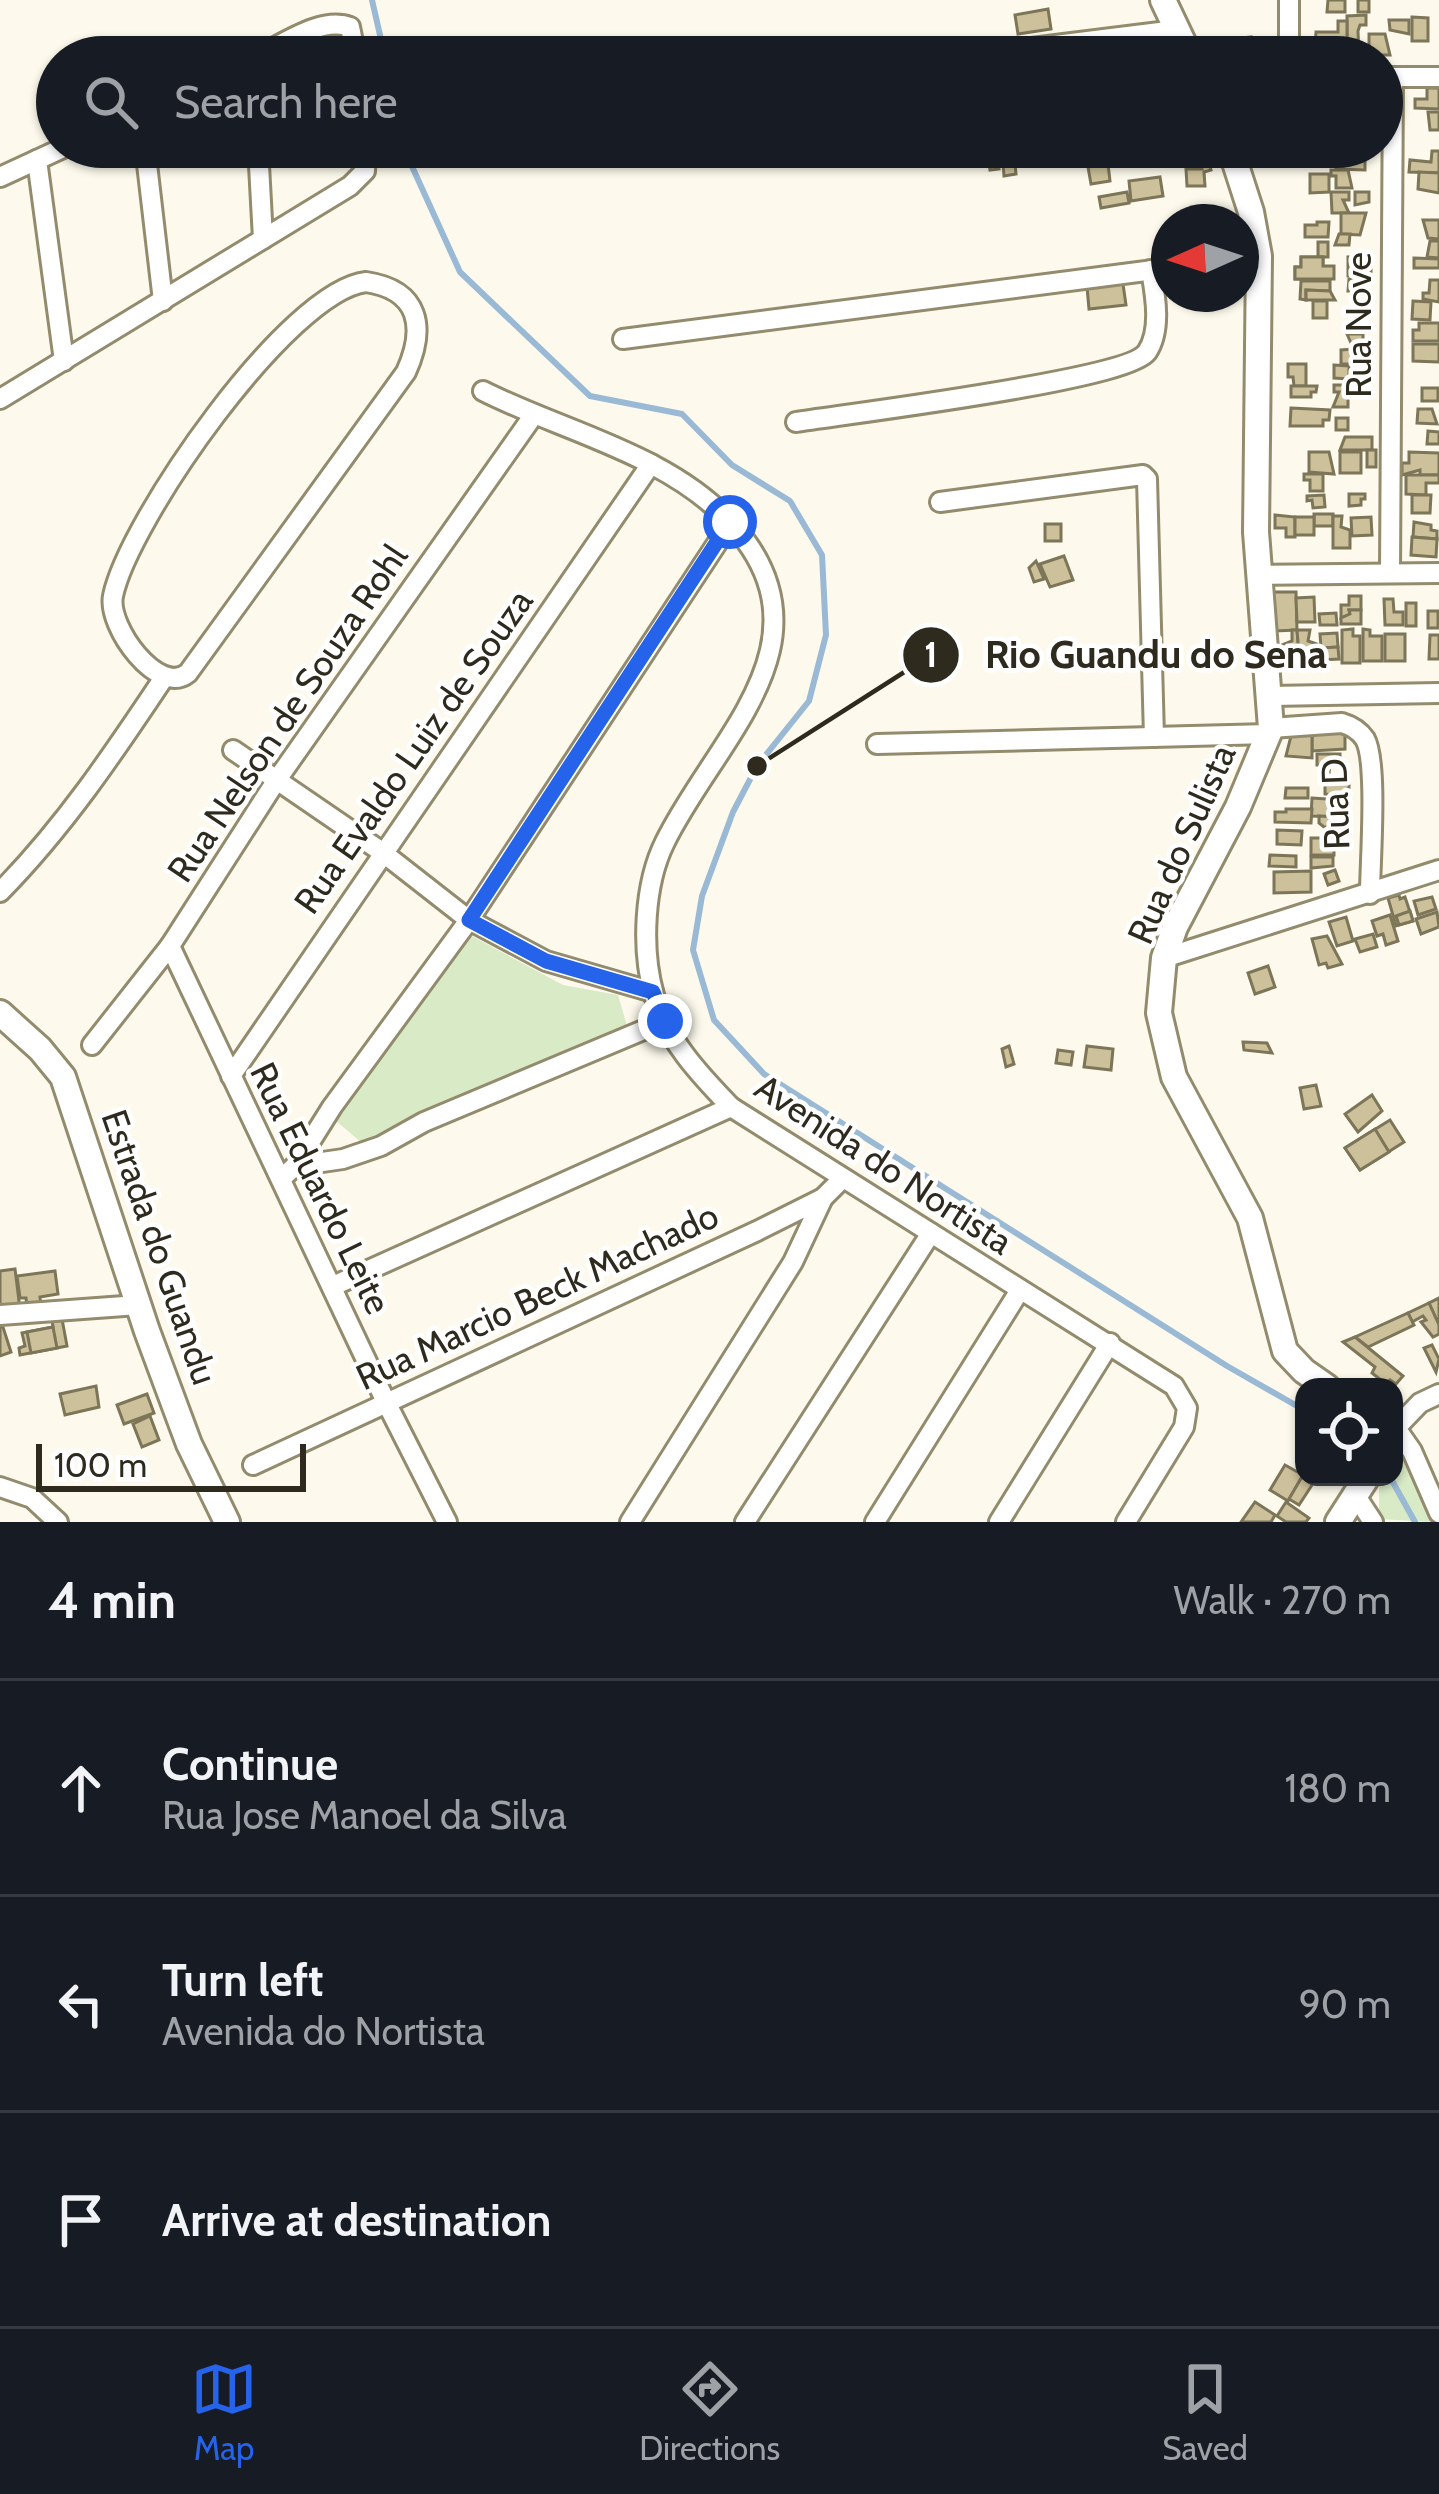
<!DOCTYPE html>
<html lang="en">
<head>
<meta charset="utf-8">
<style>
	:root { --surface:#171b24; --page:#20242c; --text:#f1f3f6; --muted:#9ea1a6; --line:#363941; --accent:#2563eb }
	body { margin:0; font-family:Cabin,sans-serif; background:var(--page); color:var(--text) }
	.controls { position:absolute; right:36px; bottom:36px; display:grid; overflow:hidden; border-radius:24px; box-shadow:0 3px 9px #0004 }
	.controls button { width:108px; height:108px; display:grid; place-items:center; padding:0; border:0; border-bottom:3px solid var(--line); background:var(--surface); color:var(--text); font:60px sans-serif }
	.compass { position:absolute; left:1151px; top:204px; width:108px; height:108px; border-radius:50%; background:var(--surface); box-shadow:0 3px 9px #0004; rotate:267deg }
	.scale { position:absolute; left:36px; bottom:30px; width:270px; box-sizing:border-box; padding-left:12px; border:6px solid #2e2a1e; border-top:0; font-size:33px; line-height:42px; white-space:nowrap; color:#2e2a1e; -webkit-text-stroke:9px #fff; paint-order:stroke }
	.stop { position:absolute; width:36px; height:36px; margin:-27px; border:9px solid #2563eb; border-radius:50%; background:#fff }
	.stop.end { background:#2563eb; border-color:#fff; box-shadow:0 3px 12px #0008 }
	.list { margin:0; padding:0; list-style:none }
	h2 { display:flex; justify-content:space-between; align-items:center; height:156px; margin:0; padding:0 48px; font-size:51px }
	h2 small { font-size:39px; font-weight:400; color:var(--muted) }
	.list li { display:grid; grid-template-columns:78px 1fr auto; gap:36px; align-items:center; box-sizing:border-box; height:216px; padding:0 48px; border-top:3px solid var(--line) }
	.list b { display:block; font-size:45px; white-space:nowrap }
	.list p { margin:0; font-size:39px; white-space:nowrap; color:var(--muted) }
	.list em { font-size:39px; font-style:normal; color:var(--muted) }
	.icon { flex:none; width:66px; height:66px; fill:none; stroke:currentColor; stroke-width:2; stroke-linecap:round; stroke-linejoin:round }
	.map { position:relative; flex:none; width:1439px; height:1522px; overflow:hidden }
	.search { position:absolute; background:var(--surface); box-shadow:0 3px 9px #0004; left:36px; right:36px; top:36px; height:132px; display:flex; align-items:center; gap:30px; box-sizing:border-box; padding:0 42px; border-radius:66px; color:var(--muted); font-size:45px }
	.sheet { height:804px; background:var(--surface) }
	nav { display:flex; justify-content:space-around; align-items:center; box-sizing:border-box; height:168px; border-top:3px solid var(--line); background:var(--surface); font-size:33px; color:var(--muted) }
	nav a { display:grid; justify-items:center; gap:6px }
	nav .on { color:var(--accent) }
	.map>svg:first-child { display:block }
	.green { fill:#d9eac6 }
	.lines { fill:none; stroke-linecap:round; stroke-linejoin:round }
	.stream { stroke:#9ab9d5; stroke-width:6 }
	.building { fill:#ccc19a; stroke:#7d7558; stroke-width:3 }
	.minor-casing { stroke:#938b6d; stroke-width:24 }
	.tertiary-casing { stroke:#938b6d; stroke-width:30 }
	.minor { stroke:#fff; stroke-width:18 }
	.tertiary { stroke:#fff; stroke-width:24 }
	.route { stroke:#2563eb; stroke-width:15 }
	.labels { text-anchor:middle; stroke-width:9; stroke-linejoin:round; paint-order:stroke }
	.street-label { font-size:36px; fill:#2e2a1e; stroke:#fff }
	.leader { fill:none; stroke:#2e2a1e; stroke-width:4.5 }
	.callout-dot { fill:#2e2a1e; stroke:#fff; stroke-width:4.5 }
	.mark-label { font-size:36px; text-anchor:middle; font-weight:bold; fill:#fff }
	.callout-label { font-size:39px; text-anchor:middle; font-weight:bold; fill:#2e2a1e; stroke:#fff; stroke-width:9; stroke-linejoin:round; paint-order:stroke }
</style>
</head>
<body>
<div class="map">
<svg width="1439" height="1522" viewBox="0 0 1439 1522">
	<rect width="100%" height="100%" fill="#fdfaed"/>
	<!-- green -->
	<g class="green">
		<polygon points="468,934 563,985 618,995 628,1029 363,1144 334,1119"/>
		<polygon points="1394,1449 1402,1450 1432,1522 1379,1519 1379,1477 1394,1477"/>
	</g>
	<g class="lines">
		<!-- stream -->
		<g class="stream">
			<polyline points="372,0 385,57"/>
			<polyline points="398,147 410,162 460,272 507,317 590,396 682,414 732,465 790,501 822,555 826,635 809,701 757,766 733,812 702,896 693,950 714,1020 764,1074 1227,1366 1304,1410"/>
			<polyline points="1390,1477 1415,1522"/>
		</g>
	</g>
	<!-- building -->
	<g class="building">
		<polygon points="1328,0 1345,0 1345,12 1327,12"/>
		<rect x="1358" y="0" width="11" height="12"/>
		<polygon points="1048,9 1051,29 1018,34 1015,15"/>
		<polygon points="1366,15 1366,25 1360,25 1358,31 1359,55 1347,55 1347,16"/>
		<polygon points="1412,17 1428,18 1428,41 1412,41"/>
		<polygon points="1389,20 1409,20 1409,34 1390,30"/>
		<polygon points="1338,21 1347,21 1347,42 1339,42 1339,47 1315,47 1316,32 1338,32"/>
		<polygon points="1369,34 1385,34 1390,55 1369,55"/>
		<polygon points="1251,37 1253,49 1236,51 1234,39"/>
		<polygon points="1127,46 1129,57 1084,57 1084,52"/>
		<polygon points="1427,88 1439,88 1439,109 1415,108 1415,99 1427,99"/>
		<polygon points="1428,112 1439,112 1439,130 1430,130"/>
		<polygon points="1107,147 1155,147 1155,148 1136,151 1137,157 1124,159 1122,148 1107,151"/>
		<polygon points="1185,147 1204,147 1211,170 1204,172 1205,186 1187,186 1186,169 1202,169 1199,157 1188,160"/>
		<polygon points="1290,147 1319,148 1318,160 1289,159"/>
		<polygon points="1354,148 1365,148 1365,170 1336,169 1335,151"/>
		<polygon points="1432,151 1439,151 1439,173 1409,172 1410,160 1431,162"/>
		<polygon points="1014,153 1016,174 1004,176 1003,163 998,164 999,169 990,170 988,156"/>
		<polygon points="1108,164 1110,181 1091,184 1088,167"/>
		<polygon points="1331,170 1348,170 1352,188 1336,188 1336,176 1331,176"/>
		<polygon points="1419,172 1439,173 1439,193 1418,189"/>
		<polygon points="1310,174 1329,174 1329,192 1310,193"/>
		<polygon points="1160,177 1163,196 1131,201 1129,181"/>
		<polygon points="1127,192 1129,203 1101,208 1099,197"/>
		<polygon points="1331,192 1349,192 1349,200 1343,200 1349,213 1332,213"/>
		<polygon points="1355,192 1369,192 1369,202 1355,205"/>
		<polygon points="1341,213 1366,213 1360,235 1341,234"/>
		<polygon points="1423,220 1439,220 1439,239 1428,238"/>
		<polygon points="1317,222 1329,222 1328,237 1305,237 1305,225 1317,225"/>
		<polygon points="1339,234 1350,234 1349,245 1335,245"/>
		<polygon points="1430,241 1439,241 1439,258 1427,257"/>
		<rect x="1318" y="242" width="10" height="15"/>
		<polygon points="1371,256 1371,275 1348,276 1348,257"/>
		<polygon points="1301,257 1323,257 1323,279 1295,279 1295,267 1301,267"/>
		<polygon points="1301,257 1323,257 1323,266 1334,266 1334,279 1295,279 1295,267 1301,267"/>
		<polygon points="1414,258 1439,259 1439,268 1414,268"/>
		<polygon points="1366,278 1365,291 1348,291 1349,279"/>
		<polygon points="1430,280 1439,280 1439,302 1423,299 1423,293 1429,293"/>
		<polygon points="1301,281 1330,281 1330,291 1306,290 1306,300 1300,299"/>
		<polygon points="1123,284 1126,305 1089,309 1087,287"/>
		<polygon points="1306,290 1330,291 1335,300 1306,300"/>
		<rect x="1313" y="301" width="14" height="17"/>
		<polygon points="1413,301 1431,302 1430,320 1412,319"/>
		<polygon points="1419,323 1439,323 1439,341 1413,341 1413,330 1419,330"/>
		<polygon points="1347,334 1363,334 1363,343 1351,343"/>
		<polygon points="1413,344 1439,344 1439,362 1413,361"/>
		<polygon points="1354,349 1357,364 1341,364 1341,350"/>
		<polygon points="1288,364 1306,364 1306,386 1294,386 1293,377 1288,377"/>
		<polygon points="1334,365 1349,366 1349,379 1334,378"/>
		<polygon points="1334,385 1358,385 1358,396 1348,396 1348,407 1333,407 1339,392 1334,392"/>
		<polygon points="1291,386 1317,386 1316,392 1311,392 1311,397 1291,397"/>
		<rect x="1422" y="388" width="16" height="13"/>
		<polygon points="1291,408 1330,410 1329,420 1323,420 1323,426 1290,426"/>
		<polygon points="1418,409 1432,409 1437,424 1417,423"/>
		<rect x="1336" y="418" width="12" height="12"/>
		<polygon points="1428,431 1439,432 1439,444 1427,444"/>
		<polygon points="1345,437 1372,437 1372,450 1340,450"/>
		<rect x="1367" y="450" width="9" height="17"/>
		<polygon points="1309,452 1329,452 1334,474 1309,472"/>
		<rect x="1340" y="452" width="21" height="21"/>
		<polygon points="1409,452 1439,453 1439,475 1420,475 1420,470 1402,475 1402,463 1409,463"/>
		<polygon points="1304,474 1323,474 1323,491 1310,491 1310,480 1304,480"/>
		<polygon points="1406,475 1439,475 1439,483 1426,483 1426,495 1406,494"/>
		<polygon points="1349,494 1365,494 1365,499 1361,499 1361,505 1349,506"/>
		<polygon points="1324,495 1325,507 1313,508 1312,500 1307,501 1307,496"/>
		<polygon points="1412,495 1431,495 1430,513 1412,513"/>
		<rect x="1314" y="514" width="19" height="12"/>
		<polygon points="1275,515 1295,517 1295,537 1286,537 1286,528 1275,528"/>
		<polygon points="1333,516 1342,516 1341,527 1350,530 1350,548 1333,548"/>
		<rect x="1295" y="517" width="19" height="18"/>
		<polygon points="1371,517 1372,535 1352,536 1351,518"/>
		<polygon points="1414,522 1431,525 1431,530 1437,531 1437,539 1413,537"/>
		<rect x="1045" y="524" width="16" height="17"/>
		<polygon points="1412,537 1437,539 1436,557 1411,555"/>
		<polygon points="1064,556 1073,580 1050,587 1040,564"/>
		<polygon points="1036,561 1044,579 1034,582 1029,568"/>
		<polygon points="1273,592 1296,592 1297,630 1275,631"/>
		<polygon points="1349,596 1361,596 1361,610 1349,610 1350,614 1341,618 1341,605 1349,605"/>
		<polygon points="1314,597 1315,622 1297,622 1296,598"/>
		<polygon points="1384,599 1393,599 1394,612 1403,612 1403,625 1385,625"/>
		<rect x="1406" y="603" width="10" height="23"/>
		<polygon points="1349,610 1361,610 1361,624 1341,624 1341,618 1350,614"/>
		<rect x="1428" y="611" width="10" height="17"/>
		<polygon points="1336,613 1337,625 1320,625 1319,614"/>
		<polygon points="1353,629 1353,636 1360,636 1360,663 1342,663 1342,630"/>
		<polygon points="1363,629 1370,630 1370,636 1382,636 1382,661 1363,661"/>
		<polygon points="1292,630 1297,630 1300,663 1283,664 1282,645 1292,641"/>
		<polygon points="1297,630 1310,630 1308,641 1317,644 1317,653 1299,654"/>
		<polygon points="1337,633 1338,647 1321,648 1320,634"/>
		<rect x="1385" y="634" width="20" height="27"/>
		<polygon points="1430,635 1439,635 1439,659 1429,659"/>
		<polygon points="1338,647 1339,659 1321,660 1321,648"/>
		<polygon points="1312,728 1345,733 1345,749 1312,751"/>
		<polygon points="1292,732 1312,733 1312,758 1286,756"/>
		<polygon points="1317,754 1340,754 1340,765 1330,765 1329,773 1323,772 1324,765 1317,765"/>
		<polygon points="1342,773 1349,773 1349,797 1325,794 1325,781 1342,781"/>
		<polygon points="1286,788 1308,788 1308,798 1285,798"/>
		<polygon points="1312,798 1341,800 1340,817 1311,816"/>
		<polygon points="1286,809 1312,809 1311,823 1275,822 1275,812 1286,812"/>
		<polygon points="1319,816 1338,817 1337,827 1324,827 1319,823"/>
		<polygon points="1277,830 1302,831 1301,845 1277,844"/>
		<rect x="1311" y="838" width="23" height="17"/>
		<polygon points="1270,855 1296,856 1296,867 1269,866"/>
		<polygon points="1311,857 1333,857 1333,866 1311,868"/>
		<polygon points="1335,870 1339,881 1328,885 1324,874"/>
		<polygon points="1311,871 1311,892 1274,893 1274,872"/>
		<polygon points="1399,895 1400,899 1405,897 1413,921 1396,926 1388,898"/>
		<polygon points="1432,897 1436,909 1418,915 1414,901"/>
		<polygon points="1410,911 1413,921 1399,925 1396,916"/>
		<polygon points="1437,912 1439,927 1421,934 1416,919"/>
		<polygon points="1390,915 1398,941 1386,945 1383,934 1377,936 1372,921"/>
		<polygon points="1346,917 1353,941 1337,946 1329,922"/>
		<polygon points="1373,934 1377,947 1360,952 1355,939"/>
		<polygon points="1327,936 1342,964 1328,968 1326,963 1319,965 1312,939"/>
		<polygon points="1268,966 1275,987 1255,994 1248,973"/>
		<polygon points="1243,1042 1267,1043 1272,1053 1244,1050"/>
		<polygon points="1009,1046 1014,1064 1006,1067 1002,1049"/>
		<polygon points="1087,1046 1113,1049 1111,1070 1084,1067"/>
		<polygon points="1058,1050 1073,1052 1071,1065 1056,1063"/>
		<polygon points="1316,1085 1321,1106 1304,1109 1300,1088"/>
		<polygon points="1372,1095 1382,1111 1358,1132 1345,1114"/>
		<polygon points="1390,1120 1404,1142 1360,1170 1345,1148"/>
		<polygon points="1375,1129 1389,1152 1360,1170 1345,1148"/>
		<polygon points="15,1269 20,1309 0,1311 0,1271"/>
		<polygon points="55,1271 58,1294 40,1297 41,1306 27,1307 26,1298 20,1298 17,1276"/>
		<polygon points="1439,1298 1439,1325 1429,1303"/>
		<polygon points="1429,1303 1439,1325 1439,1334 1433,1337 1421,1322 1426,1320 1423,1316 1412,1322 1408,1313"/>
		<polygon points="1408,1313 1414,1325 1368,1347 1355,1337"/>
		<polygon points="62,1319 67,1346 20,1355 19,1348 25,1346 22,1333 53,1327 52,1321"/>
		<polygon points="1,1321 11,1352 0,1356 0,1322"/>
		<polygon points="53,1327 57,1348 31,1353 27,1332"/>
		<polygon points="1355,1337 1403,1376 1396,1384 1390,1380 1386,1384 1372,1373 1375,1367 1343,1342"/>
		<polygon points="1432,1345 1439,1359 1436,1372 1424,1348"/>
		<polygon points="96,1386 99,1407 65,1415 60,1394"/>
		<polygon points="147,1394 154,1413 124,1424 117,1405"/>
		<polygon points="150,1416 159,1440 142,1447 133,1424"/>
		<polygon points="1285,1465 1303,1475 1288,1501 1270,1490"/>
		<polygon points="1303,1475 1314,1482 1299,1505 1289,1499"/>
		<polygon points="1255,1502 1275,1515 1271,1522 1241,1522"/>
		<polygon points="1286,1502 1309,1518 1306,1522 1286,1522 1277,1516"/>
	</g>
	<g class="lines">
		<!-- minor casing -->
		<g class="minor-casing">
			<g id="minor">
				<path d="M256 57C282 45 321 16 350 27L356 57"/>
				<polyline points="957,57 1176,30"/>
				<polyline points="1289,57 1289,0"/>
				<polyline points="1382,77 1439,77"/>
				<polyline points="145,147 163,301"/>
				<polyline points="258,147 263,239"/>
				<polyline points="1070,148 1072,147"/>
				<polyline points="37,160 64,361"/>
				<polyline points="0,177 65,147"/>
				<path d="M366 282C420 290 426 328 406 372L188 673C159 697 107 627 113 596 128 522 288 291 366 282Z"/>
				<polyline points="623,339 1169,268"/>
				<path d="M483 391C564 432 669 454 732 524 837 641 716 738 665 842 644 884 641 949 654 995 666 1039 700 1075 731 1107L1174 1386 1187 1408 1184 1427 1126 1522"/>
				<polyline points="0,399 350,186 365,171 366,147"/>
				<path d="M796 422C846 414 1127 380 1147 352 1162 330 1155 294 1151 270"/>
				<polyline points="940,502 1143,475 1147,479 1154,737"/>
				<polyline points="1390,572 1393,77"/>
				<polyline points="1257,575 1439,573"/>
				<polyline points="1271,696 1439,693"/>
				<path d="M1271 728 1342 723C1352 726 1359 730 1365 739 1378 762 1370 863 1370 894"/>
				<polyline points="877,744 1269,734"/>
				<polyline points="233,750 382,852 469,920 546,961 653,992"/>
				<path d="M0 892C64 827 113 754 163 679"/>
				<polyline points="170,946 386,1402 447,1522"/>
				<polyline points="1164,958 1439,870"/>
				<polyline points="92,1045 170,946 276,781 533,416"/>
				<polyline points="231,1076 651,464"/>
				<polyline points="295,1166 343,1159 381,1146 424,1122 665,1021"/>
				<polyline points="281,1179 295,1166 332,1107 469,920 731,522"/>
				<polyline points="333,1286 731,1107"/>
				<polyline points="0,1315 138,1305"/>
				<polyline points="1439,1394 1420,1403 1396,1428 1412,1451 1439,1513"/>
				<polyline points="253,1465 757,1231 823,1198 843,1178"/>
				<polyline points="0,1487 32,1498 58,1522"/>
				<polyline points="1356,1496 1373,1522"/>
				<polyline points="630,1522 793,1262 823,1198"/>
				<polyline points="745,1522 931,1233"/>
				<polyline points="875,1522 1020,1290"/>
				<polyline points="999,1522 1110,1343"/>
			</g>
		</g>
		<!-- tertiary casing -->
		<g class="tertiary-casing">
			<g id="tertiary">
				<polyline points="1163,0 1190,57"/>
				<polyline points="1230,147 1251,212 1259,256 1256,532 1271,728 1238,807 1175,927 1164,958 1159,1013 1174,1077 1250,1218 1285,1351 1304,1371 1327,1387"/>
				<polyline points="0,1013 40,1049 63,1077 147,1331 189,1444 227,1522"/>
				<polyline points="1394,1427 1394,1431"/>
				<polyline points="1338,1522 1367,1477"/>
			</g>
		</g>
		<!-- minor -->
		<use href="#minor" class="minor"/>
		<!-- tertiary -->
		<use href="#tertiary" class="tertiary"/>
	</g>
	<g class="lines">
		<!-- route -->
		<polyline class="route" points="665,1021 653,992 546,961 469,920 730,522"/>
	</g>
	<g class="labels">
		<!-- street labels -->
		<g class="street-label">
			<text transform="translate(1358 325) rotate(-90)" y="13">Rua Nove</text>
			<text transform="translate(287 713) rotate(-56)" y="13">Rua Nelson de Souza Rohl</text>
			<text transform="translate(413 751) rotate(-55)" y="13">Rua Evaldo Luiz de Souza</text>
			<text transform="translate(1335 804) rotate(-92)" y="13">Rua D</text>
			<text transform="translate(1181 844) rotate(-66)" y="13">Rua do Sulista</text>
			<text transform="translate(884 1164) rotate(33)" y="13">Avenida do Nortista</text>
			<text transform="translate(321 1188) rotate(64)" y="13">Rua Eduardo Leite</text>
			<text transform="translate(160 1247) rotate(71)" y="13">Estrada do Guandu</text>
			<text transform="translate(537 1296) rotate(-25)" y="13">Rua Marcio Beck Machado</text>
		</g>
	</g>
	<!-- callouts -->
	<path class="leader" d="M757 766L931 655"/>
	<g class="callout-dot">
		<circle cx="757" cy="766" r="12"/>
		<circle cx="931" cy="655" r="30"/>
	</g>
	<g class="mark-label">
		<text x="931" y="667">1</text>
	</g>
	<g class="callout-label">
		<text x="1156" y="668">Rio Guandu do Sena</text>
	</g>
</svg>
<div class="controls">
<button><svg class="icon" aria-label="locate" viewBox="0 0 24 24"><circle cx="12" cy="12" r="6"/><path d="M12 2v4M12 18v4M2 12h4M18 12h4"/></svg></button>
</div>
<svg class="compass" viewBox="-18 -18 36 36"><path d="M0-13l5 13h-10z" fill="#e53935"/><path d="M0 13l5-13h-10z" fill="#9ea1a6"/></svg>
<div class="scale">100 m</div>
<div class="stop" style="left:730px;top:522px"></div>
<div class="stop end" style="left:665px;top:1021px"></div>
<div class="search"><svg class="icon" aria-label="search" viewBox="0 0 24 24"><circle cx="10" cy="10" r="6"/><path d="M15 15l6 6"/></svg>Search here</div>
</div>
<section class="sheet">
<h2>4 min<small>Walk · 270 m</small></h2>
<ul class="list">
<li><svg class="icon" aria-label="ahead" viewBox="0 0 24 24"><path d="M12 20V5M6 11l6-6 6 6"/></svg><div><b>Continue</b><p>Rua Jose Manoel da Silva</p></div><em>180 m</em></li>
<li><svg class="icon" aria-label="left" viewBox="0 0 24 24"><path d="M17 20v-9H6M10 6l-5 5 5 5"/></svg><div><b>Turn left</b><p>Avenida do Nortista</p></div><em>90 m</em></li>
<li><svg class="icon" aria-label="arrive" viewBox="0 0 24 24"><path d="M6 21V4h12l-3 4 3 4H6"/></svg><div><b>Arrive at destination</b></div></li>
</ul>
</section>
<nav>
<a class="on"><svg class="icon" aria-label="map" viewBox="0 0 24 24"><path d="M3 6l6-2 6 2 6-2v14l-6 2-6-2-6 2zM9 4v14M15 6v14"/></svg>Map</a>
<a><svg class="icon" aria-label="directions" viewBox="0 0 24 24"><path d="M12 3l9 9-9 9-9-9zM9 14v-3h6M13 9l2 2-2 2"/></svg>Directions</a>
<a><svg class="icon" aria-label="saved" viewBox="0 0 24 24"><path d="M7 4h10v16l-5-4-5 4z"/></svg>Saved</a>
</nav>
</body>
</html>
